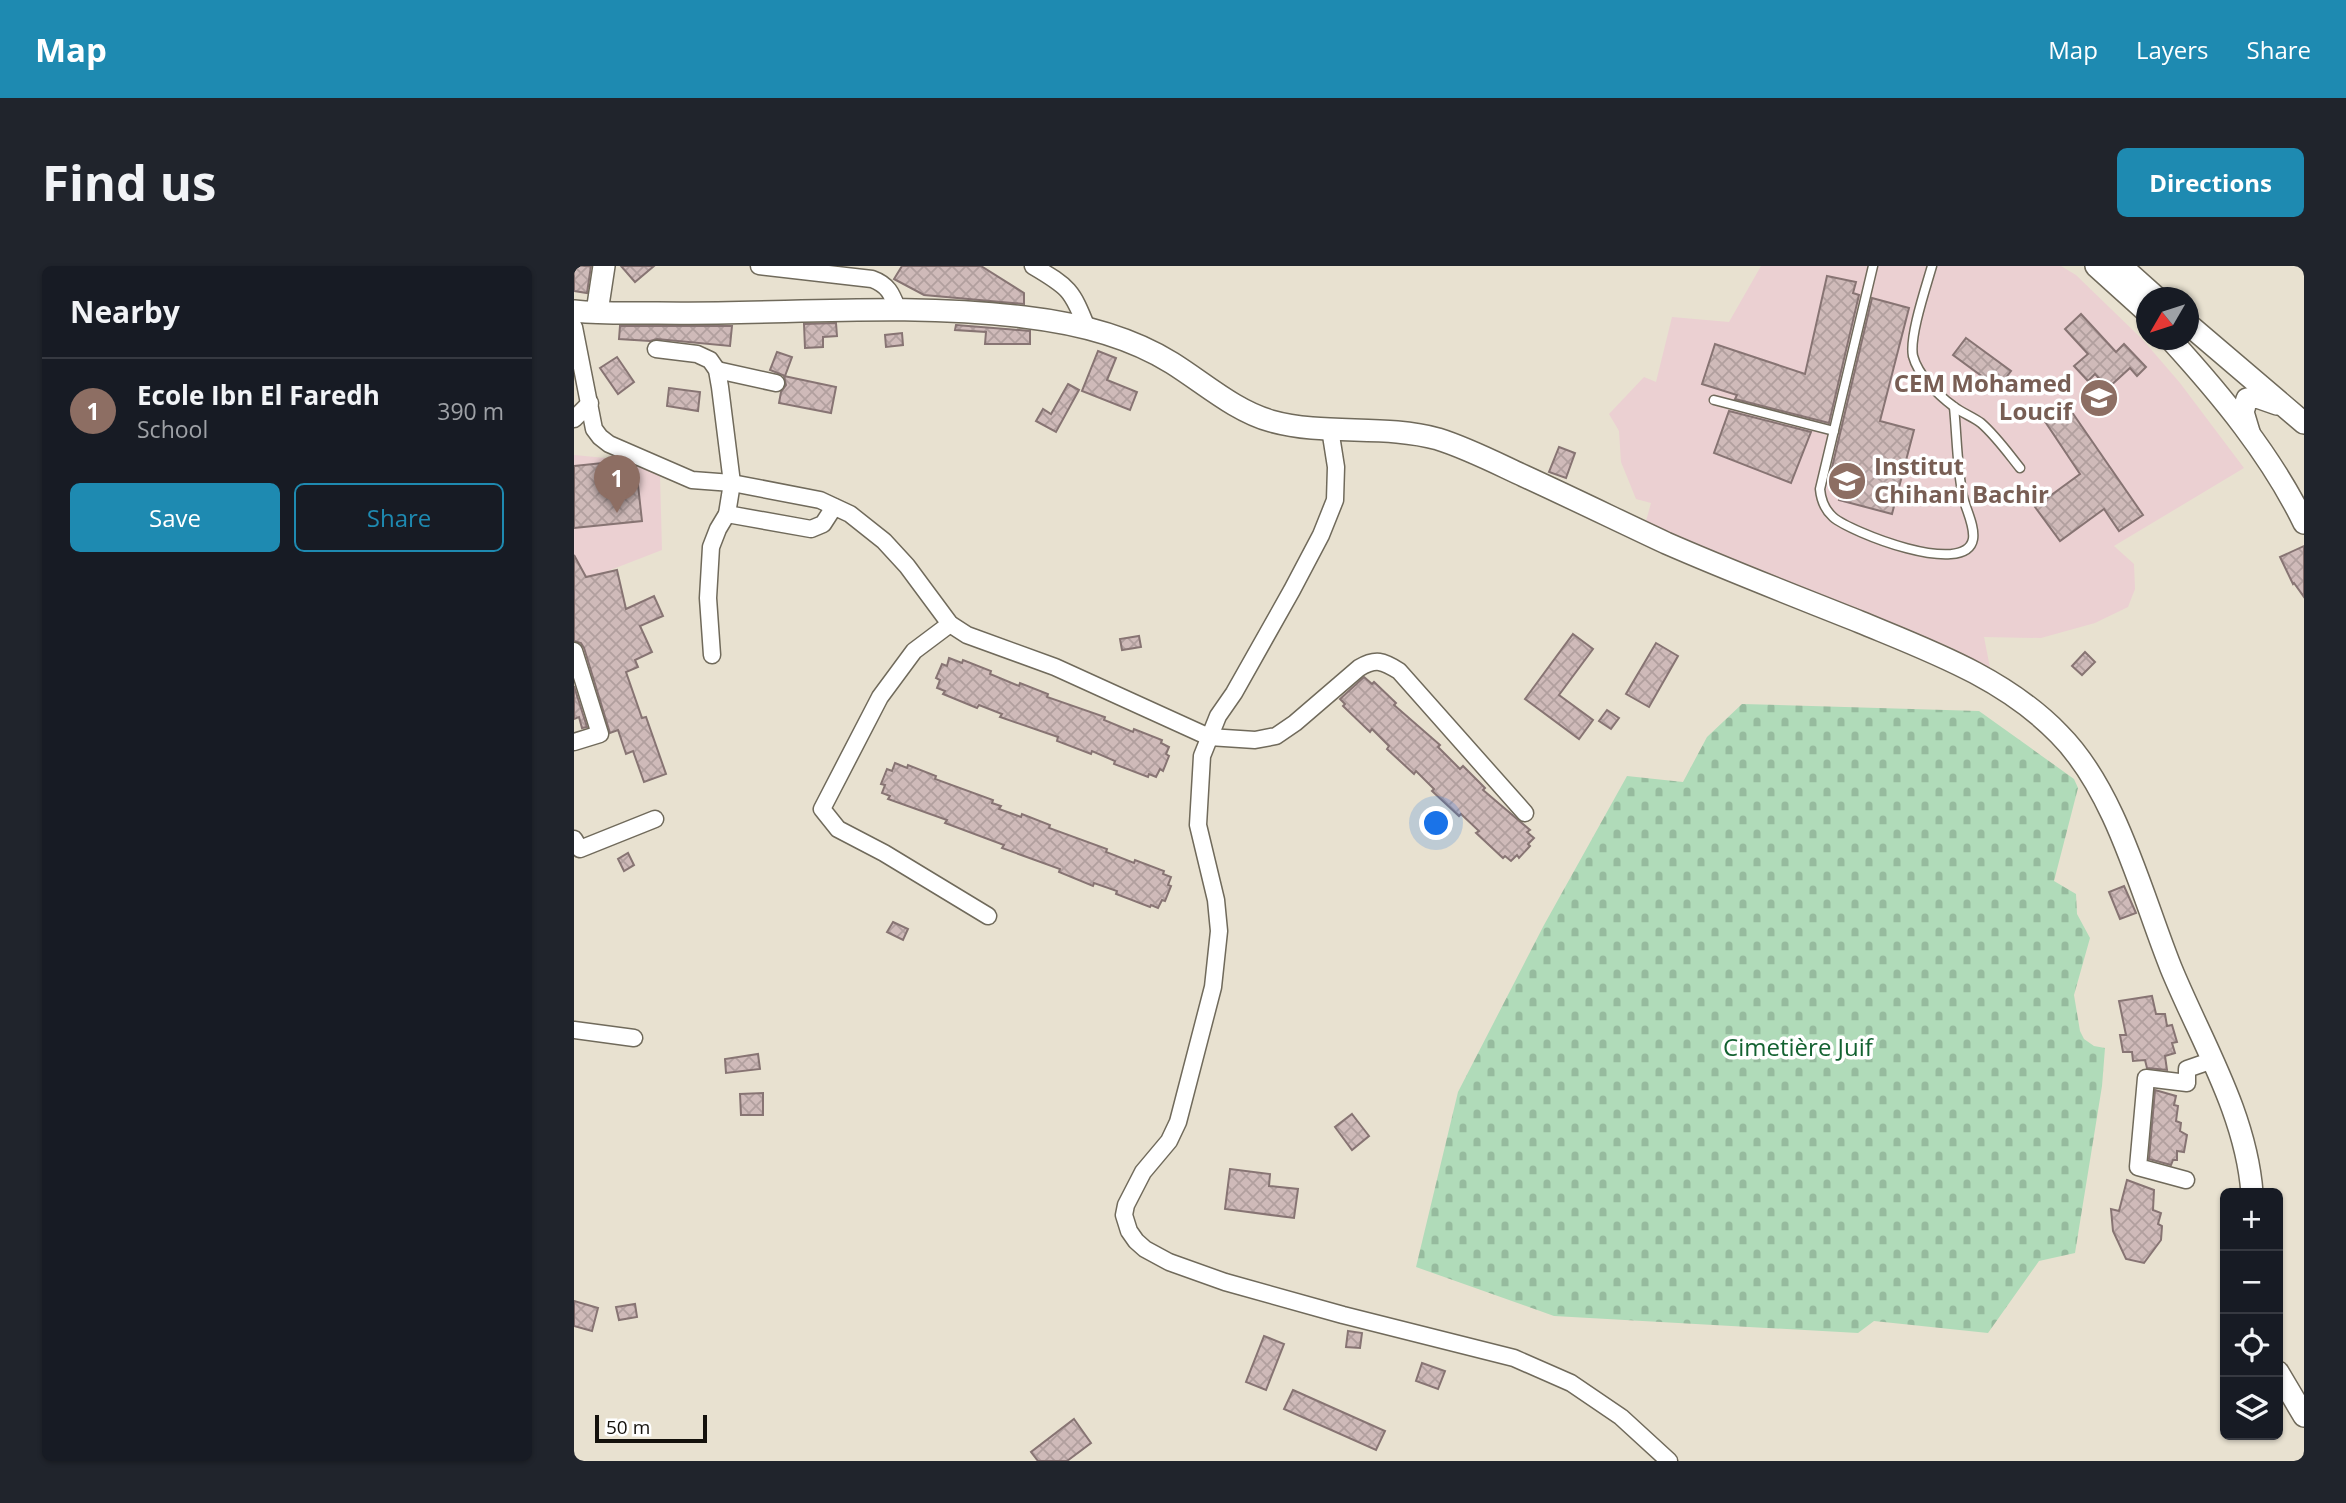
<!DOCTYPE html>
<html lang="en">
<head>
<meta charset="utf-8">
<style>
	:root { --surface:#171b24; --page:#20242c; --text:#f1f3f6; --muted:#9ea1a6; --line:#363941; --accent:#1e8ab1 }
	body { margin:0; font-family:"Open Sans",sans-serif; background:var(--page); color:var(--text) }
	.controls { position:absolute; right:21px; bottom:21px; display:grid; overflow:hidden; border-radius:10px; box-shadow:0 2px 5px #0004 }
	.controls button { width:63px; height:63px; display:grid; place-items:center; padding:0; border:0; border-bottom:2px solid var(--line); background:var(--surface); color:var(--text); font:35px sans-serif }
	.compass { position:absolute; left:1562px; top:21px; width:63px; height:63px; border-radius:50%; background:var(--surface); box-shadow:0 2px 5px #0004; rotate:231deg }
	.scale { position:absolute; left:21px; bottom:18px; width:112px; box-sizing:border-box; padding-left:7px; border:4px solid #14110c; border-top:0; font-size:19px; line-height:24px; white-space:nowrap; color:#14110c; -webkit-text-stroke:5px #fff; paint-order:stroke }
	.you { position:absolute; left:863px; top:558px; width:24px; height:24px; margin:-18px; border:5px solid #fff; border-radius:50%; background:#1a73e8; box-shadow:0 0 0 10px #1a73e833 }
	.badge { display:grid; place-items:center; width:46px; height:46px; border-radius:50%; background:var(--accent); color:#fff; font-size:23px; font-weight:700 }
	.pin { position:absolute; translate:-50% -58px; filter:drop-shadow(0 2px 4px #0008) }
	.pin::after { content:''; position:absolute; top:37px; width:24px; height:21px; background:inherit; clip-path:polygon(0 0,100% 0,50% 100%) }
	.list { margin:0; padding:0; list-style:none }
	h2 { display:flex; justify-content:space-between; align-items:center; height:91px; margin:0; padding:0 28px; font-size:30px }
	h2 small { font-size:23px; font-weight:400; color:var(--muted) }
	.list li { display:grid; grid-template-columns:46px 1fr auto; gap:21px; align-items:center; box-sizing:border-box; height:105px; padding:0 28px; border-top:2px solid var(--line) }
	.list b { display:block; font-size:26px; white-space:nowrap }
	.list p { margin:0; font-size:23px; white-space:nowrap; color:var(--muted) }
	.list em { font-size:23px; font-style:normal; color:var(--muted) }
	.actions { display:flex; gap:14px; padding:21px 28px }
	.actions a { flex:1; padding:16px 0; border:2px solid var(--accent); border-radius:10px; text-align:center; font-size:24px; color:var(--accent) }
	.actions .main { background:var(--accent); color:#fff }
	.icon { flex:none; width:38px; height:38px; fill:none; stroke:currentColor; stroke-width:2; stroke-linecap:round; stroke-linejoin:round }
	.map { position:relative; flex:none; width:1730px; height:1195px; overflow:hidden; border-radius:10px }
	header { display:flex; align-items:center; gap:42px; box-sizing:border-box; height:98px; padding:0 35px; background:var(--accent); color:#fff }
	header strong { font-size:33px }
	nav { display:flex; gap:38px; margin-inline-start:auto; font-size:24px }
	.intro { display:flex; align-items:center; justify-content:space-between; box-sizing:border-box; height:168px; padding:0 42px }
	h1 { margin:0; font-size:49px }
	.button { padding:18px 32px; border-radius:10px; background:var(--accent); color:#fff; font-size:24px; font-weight:700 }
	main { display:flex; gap:42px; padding:0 42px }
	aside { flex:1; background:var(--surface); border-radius:10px; box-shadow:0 2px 5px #0004 }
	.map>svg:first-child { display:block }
	.education { fill:#ebd0d2 }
	.cemetery { fill:url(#cemetery-stones) }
	.building { fill:url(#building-cross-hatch); stroke:#877473; stroke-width:2 }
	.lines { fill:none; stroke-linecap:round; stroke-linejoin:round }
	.lane-casing { stroke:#706a5b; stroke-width:11 }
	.street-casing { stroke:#706a5b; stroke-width:19 }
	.secondary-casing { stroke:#706a5b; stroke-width:24 }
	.lane { stroke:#fff; stroke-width:8 }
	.street { stroke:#fff; stroke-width:16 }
	.secondary { stroke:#fff; stroke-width:21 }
	.labels { text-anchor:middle; stroke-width:7; stroke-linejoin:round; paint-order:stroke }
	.education-label { font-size:24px; font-weight:bold; fill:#785e54; stroke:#fff; text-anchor:end }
	.park-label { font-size:24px; fill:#136231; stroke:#fff }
</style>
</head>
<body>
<header>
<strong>Map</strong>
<nav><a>Map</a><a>Layers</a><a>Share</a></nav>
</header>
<div class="intro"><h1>Find us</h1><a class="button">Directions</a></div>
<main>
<aside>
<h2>Nearby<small></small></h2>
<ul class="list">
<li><span class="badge" style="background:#8d6e63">1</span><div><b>Ecole Ibn El Faredh</b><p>School</p></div><em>390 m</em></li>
</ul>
<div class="actions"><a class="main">Save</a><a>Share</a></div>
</aside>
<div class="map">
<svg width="1730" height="1195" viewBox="0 0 1730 1195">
	<defs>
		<pattern id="cemetery-stones" width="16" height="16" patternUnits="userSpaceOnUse" patternTransform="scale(1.75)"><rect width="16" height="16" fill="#b0dbb9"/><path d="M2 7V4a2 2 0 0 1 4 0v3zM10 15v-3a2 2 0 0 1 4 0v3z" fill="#96bb9e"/></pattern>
		<pattern id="building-cross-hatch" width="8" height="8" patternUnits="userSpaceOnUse" patternTransform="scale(1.75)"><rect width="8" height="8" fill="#cfbab9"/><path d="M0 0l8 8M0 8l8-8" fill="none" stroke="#b19f9e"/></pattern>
	</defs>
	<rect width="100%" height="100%" fill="#e8e1d0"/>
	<!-- education -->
	<g class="education">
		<polygon points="1187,0 1487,0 1502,9 1569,74 1606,117 1670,202 1540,280 1560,298 1561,323 1554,341 1521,357 1467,372 1410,371 1416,402 1378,382 1124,280 1072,255 1077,237 1062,233 1047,196 1045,165 1035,148 1070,111 1082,116 1098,51 1155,56"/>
		<polygon points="0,189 63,195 86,210 88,284 8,315 0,308"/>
	</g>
	<!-- cemetery -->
	<polygon class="cemetery" points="1168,438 1405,445 1500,513 1504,522 1480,615 1502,628 1503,648 1516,672 1500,729 1506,765 1510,773 1520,780 1531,782 1528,820 1501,987 1465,995 1414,1067 1300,1055 1284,1067 980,1050 842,1001 884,826 970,659 1053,510 1109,516 1133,471"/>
	<!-- building -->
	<g class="building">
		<polygon points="0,0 17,0 13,27 0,25"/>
		<polygon points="47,0 80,0 61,16"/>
		<polygon points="328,0 407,0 450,27 450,38 350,29 320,13"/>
		<polygon points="1253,10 1282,16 1279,27 1285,29 1255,157 1161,133 1163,129 1128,118 1141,78 1231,108"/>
		<polygon points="1298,32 1335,42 1306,155 1340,164 1318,248 1265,234 1270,213 1256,210"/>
		<polygon points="1507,48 1542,86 1550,78 1572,101 1563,110 1556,102 1534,122 1521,108 1514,115 1500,100 1514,88 1491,63"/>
		<polygon points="262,57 263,70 249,71 249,81 231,82 230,58"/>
		<polygon points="382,59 456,65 456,78 411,78 412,66 381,64"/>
		<polygon points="46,60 158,60 156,80 83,73 76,75 45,73"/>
		<polygon points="328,67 329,79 312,81 311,69"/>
		<polygon points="1392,72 1437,105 1424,122 1379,89"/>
		<polygon points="524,85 542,92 533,114 563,126 556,144 508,125"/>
		<polygon points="203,86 218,91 211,110 196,104"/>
		<polygon points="43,91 60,116 44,128 26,102"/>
		<polygon points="210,110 262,121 257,147 205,137 207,126 212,119"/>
		<polygon points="494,118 505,124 482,166 462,155 469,143 477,148"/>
		<polygon points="95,122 126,126 124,145 93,140"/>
		<polygon points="1493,139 1569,249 1545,265 1530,243 1486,275 1461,241 1506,208 1470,154"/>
		<polygon points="1155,145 1237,166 1217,217 1140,187"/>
		<polygon points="985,181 1001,187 992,212 975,206"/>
		<polygon points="48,195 62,201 68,255 0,262 0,200"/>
		<polygon points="1730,280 1730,331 1720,317 1719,318 1706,291"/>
		<polygon points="0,289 12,311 43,304 52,343 80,330 89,350 66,360 78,386 61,394 64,401 52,406 68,452 72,451 92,508 70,516 59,485 52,488 44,464 36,467 10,382 7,377 0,375"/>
		<polygon points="999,368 1019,383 985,429 1019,454 1005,473 951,433"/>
		<polygon points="565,370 567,381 548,384 546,373"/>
		<polygon points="1082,377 1104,390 1075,441 1052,428"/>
		<polygon points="1511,386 1521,396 1508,409 1498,400"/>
		<polygon points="375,392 388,397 389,394 417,405 416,408 445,420 446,417 474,428 473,431 531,451 530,454 559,466 560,463 588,474 587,477 595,481 592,488 595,490 589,505 586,503 582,511 575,508 574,511 540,498 541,495 518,485 517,488 483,475 484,471 426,451 428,448 405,439 403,442 369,428 371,425 363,422 366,414 362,412 368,398 373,400"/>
		<polygon points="790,411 798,418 800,416 822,437 820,439 866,479 864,481 886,503 889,500 911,522 909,524 956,564 953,566 960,572 954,578 956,580 945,592 943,589 937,595 931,590 929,592 902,567 905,565 887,548 885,550 858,525 860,523 842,505 840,508 813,483 815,480 798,463 796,466 769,440 771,438 766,433"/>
		<polygon points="0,420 13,461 8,462 5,451 0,453"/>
		<polygon points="1033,444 1045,452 1037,463 1025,455"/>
		<polygon points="321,497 333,502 334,499 362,510 361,513 419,534 418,537 427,540 425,543 447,551 448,548 476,559 475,562 533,583 532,586 560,597 561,594 590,605 589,608 597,611 594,619 597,620 591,635 588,634 584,642 577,639 576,641 542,628 543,625 520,617 519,620 485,606 486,603 428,582 430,579 371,557 373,554 314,533 316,530 308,527 311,519 307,518 313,503 318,505"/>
		<polygon points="54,587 60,599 50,605 44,593"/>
		<polygon points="1550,620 1562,647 1546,653 1535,626"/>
		<polygon points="319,656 334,663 329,674 313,666"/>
		<polygon points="1578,730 1582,748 1591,748 1593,760 1598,759 1603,776 1598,777 1601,787 1591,790 1593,804 1573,802 1571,794 1559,795 1558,786 1549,786 1546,769 1552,769 1545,735"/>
		<polygon points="184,788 186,803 152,807 151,793"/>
		<polygon points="1581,824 1602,830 1600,839 1604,840 1602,855 1607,857 1606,865 1613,869 1610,886 1603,885 1603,894 1599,894 1597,899 1575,893"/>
		<polygon points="189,827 189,849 167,849 166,828"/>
		<polygon points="778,848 795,870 778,884 761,861"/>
		<polygon points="656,903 696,908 695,920 724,923 720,952 651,943"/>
		<polygon points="1553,914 1580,924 1579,944 1587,947 1584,958 1588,960 1587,974 1570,997 1552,993 1539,965 1537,943 1545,945"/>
		<polygon points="0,1035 24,1042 18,1065 0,1060"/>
		<polygon points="61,1038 63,1051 45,1054 42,1041"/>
		<polygon points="774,1065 788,1067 786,1082 772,1081"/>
		<polygon points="690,1070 710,1078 692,1124 672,1116"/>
		<polygon points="848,1097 871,1105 864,1123 842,1115"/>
		<polygon points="719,1124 811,1165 802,1184 710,1143"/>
		<polygon points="500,1153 517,1177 493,1195 464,1195 457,1186"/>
	</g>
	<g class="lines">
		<!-- lane casing -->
		<g class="lane-casing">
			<g id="lane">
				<path d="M1299 0 1246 223C1247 234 1250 243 1259 251 1276 266 1392 312 1399 273 1401 260 1392 244 1389 231 1383 202 1383 171 1380 141"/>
				<path d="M1358 0C1352 21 1335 71 1339 90 1344 109 1364 129 1379 140 1388 147 1399 151 1407 157 1422 170 1434 187 1446 202"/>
				<polyline points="1140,134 1260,165"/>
			</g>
		</g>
		<!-- street casing -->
		<g class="street-casing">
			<g id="street">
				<path d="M185 0 298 13C315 19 318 29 324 44"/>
				<path d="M459 0C495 21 498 24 513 62"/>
				<path d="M0 61 20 163 26 171 35 178 118 214 158 217 246 234 276 248 310 275 333 300 376 358 393 369 481 401 635 471 681 474 702 470 721 457 785 402C802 392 809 395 825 405L951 547"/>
				<polyline points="82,83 123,88 136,94 143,104 146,121 158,217 153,248 144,263 137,281 134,332 138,389"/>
				<polyline points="143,104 202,117"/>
				<polyline points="0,153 16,137"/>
				<polyline points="756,163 762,201 761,234 747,269 718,324 660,427 644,450 628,490 624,559 642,634 645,665 639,721 604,856 595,875 569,906 552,939 550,949 555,965 562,975 571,983 595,996 651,1016 769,1049 940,1092 997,1117 1047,1151 1095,1195"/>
				<polyline points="153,248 237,263 249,258 260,241"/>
				<polyline points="376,358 340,385 306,431 248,543 264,563 310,587 414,650"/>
				<polyline points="0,385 26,468 0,476"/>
				<polyline points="0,573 6,583 81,553"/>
				<polyline points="0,764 60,772"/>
				<polyline points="1612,914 1564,901 1572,812 1613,817 1613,803 1639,794"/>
			</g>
		</g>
		<!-- secondary casing -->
		<g class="secondary-casing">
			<g id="secondary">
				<polyline points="1522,0 1573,46"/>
				<polyline points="1542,0 1555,7 1583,32"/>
				<path d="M0 45C27 48 56 47 84 47 205 49 329 36 450 51 502 57 553 69 598 97 630 117 661 145 697 155 750 170 811 158 864 173 893 182 922 197 950 210 998 232 1045 255 1092 277 1156 305 1221 330 1286 356 1356 385 1431 412 1485 468 1542 525 1567 627 1597 702 1627 775 1672 847 1678 927"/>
				<polyline points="23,46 30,0"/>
				<polyline points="1615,59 1730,157"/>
				<path d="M1597 74C1647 129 1697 189 1730 257"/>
				<polyline points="1675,166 1669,146 1673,133 1683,131 1703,138"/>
				<polyline points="1704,1106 1730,1150"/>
			</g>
		</g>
		<!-- lane -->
		<use href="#lane" class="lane"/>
		<!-- street -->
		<use href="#street" class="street"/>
		<!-- secondary -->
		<use href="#secondary" class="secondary"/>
	</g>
	<!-- icons -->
	<defs>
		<g id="school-disc" transform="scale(2.0125)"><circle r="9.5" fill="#8d6e63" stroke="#fff"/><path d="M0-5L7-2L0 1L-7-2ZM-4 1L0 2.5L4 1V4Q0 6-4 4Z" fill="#fff"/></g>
		<g id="university-disc" transform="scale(2.0125)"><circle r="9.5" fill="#8d6e63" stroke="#fff"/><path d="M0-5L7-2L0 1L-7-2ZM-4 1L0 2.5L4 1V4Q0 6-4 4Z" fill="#fff"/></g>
	</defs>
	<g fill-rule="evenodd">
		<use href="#school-disc" x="1525" y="132"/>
		<use href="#university-disc" x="1273" y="215"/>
	</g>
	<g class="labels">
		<!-- education labels -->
		<g class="education-label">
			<text x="1498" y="126">CEM Mohamed<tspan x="1498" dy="28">Loucif</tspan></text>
			<text x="1300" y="209" text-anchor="start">Institut<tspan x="1300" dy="28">Chihani Bachir</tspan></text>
		</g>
		<!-- park labels -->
		<g class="park-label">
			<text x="1224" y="790">Cimetière Juif</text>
		</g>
	</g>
</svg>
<div class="controls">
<button>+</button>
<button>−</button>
<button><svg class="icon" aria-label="locate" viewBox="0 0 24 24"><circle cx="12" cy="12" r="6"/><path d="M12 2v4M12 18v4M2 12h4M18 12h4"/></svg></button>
<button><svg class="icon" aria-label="layers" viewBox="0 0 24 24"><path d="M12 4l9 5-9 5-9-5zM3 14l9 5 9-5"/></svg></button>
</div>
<svg class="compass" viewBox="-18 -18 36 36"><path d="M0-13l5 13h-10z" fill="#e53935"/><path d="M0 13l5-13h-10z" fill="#9ea1a6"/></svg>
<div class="scale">50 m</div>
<div class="you"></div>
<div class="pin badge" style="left:43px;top:247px;background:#8d6e63">1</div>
</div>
</main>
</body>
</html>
